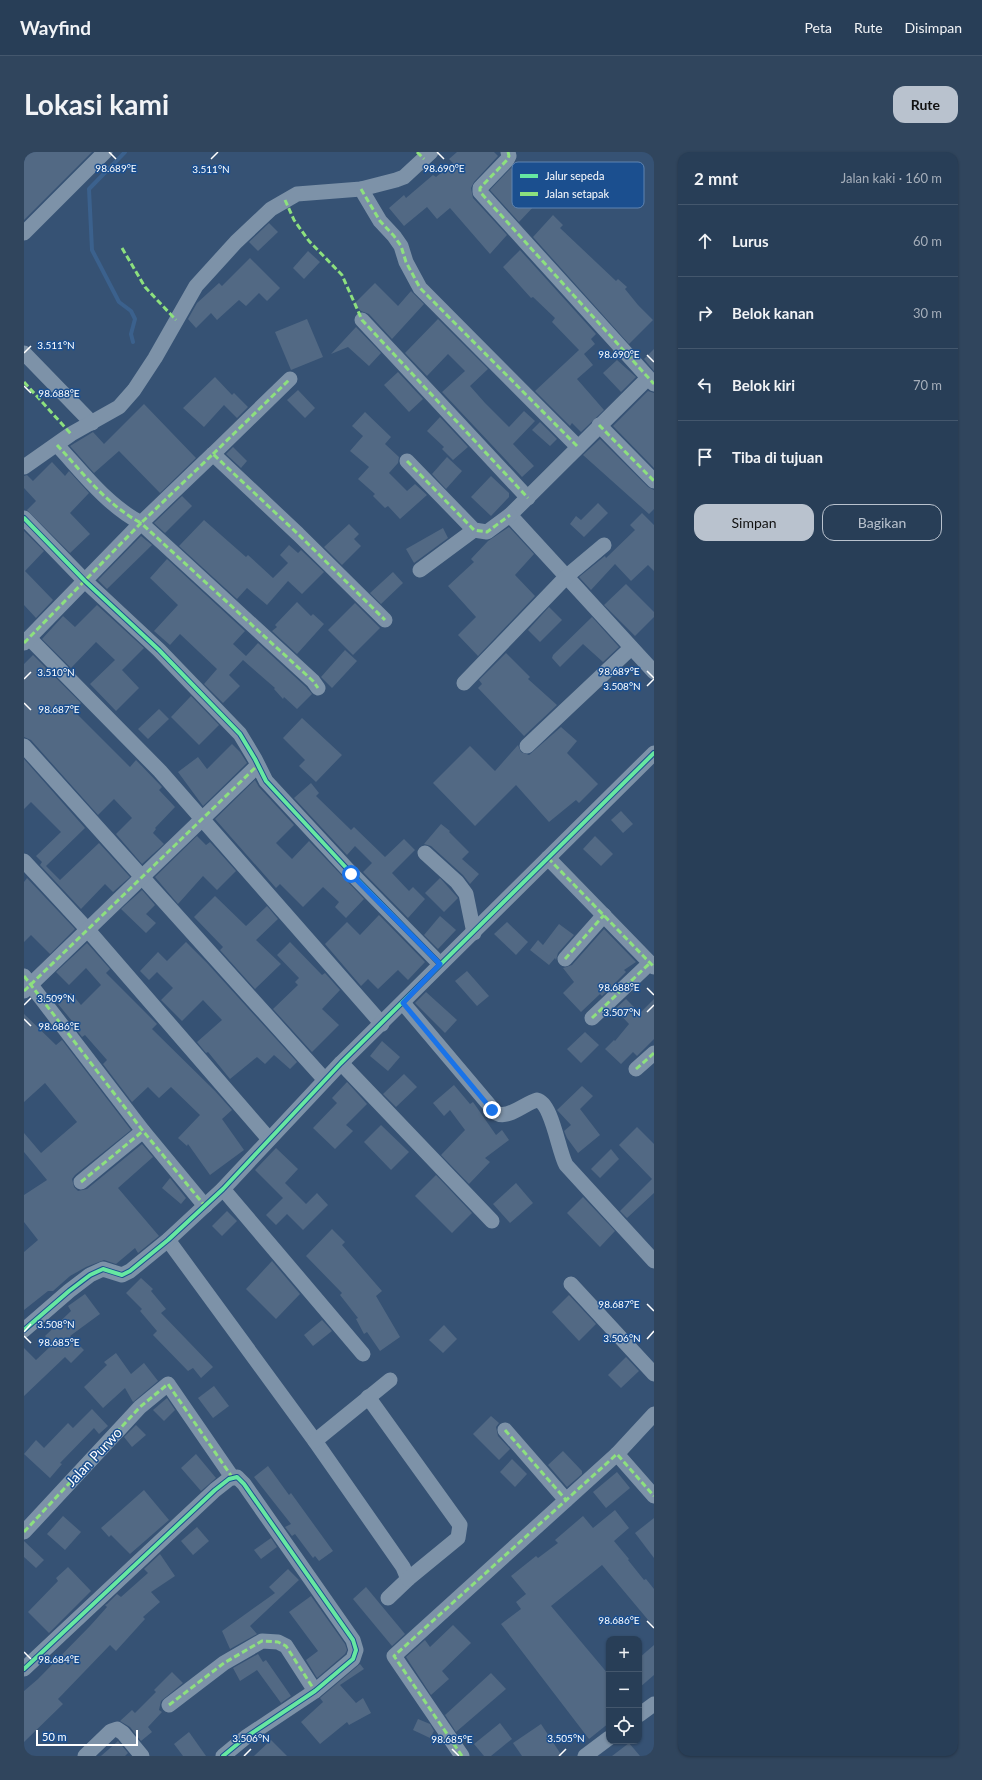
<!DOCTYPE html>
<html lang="id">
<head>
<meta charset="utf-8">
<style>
	:root { --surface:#283e57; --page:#30455d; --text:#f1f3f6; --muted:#a5aeba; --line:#44576d; --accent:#b9c2ce }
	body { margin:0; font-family:Lato,sans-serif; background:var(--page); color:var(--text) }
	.controls { position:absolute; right:12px; bottom:12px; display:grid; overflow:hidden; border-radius:8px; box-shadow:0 1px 3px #0004 }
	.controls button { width:36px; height:36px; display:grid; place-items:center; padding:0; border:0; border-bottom:1px solid var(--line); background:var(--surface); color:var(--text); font:20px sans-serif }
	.scale { position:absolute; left:12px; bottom:10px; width:102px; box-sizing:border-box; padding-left:4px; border:2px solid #fff; border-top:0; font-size:11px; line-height:14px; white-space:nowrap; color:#fff; -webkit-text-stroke:3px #1b4f8f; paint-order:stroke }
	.stop { position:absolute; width:12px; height:12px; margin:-9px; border:3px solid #1a73e8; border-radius:50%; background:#fff }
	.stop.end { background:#1a73e8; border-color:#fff; box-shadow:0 1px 4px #0008 }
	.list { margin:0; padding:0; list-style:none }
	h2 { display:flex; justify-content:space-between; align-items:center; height:52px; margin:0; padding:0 16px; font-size:17px }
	h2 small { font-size:13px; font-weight:400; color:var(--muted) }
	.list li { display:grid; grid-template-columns:26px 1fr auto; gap:12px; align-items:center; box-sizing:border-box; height:72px; padding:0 16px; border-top:1px solid var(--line) }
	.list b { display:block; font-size:15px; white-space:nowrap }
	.list em { font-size:13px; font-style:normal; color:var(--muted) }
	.actions { display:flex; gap:8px; padding:12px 16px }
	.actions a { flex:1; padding:9px 0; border:1px solid var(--accent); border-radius:12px; text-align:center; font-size:14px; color:var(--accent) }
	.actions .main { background:var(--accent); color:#111 }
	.icon { flex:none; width:22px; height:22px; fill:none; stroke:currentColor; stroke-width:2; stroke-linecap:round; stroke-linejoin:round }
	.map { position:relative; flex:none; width:630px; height:1604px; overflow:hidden; border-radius:12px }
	header { display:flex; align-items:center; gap:24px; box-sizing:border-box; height:56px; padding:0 20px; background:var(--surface); border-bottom:1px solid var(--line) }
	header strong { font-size:19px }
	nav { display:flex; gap:22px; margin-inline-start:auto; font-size:14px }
	.intro { display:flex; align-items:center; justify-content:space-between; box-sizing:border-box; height:96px; padding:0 24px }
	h1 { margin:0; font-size:28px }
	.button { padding:10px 18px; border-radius:12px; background:var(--accent); color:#111; font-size:14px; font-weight:700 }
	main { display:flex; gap:24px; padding:0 24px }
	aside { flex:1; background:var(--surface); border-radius:12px; box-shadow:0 1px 3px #0004 }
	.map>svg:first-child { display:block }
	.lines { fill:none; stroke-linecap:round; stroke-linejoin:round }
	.stream { stroke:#3b618d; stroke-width:4 }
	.building { fill:#526984 }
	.minor { stroke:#7d92a8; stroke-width:15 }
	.quiet { stroke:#8de07e; stroke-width:3; stroke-dasharray:6 3; stroke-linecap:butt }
	.cycleway-casing { stroke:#1b4f8f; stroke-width:6 }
	.cycleway { stroke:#66e7a1; stroke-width:4 }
	.route { stroke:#1a73e8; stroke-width:5 }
	.ticks { fill:none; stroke:#fff; stroke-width:1.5 }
	.labels { text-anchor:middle; stroke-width:3; stroke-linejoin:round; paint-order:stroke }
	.street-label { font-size:14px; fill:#fff; stroke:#1b4f8f }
	.key { fill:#1b4f8f; stroke:#5f84b1; stroke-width:1 }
	.key-label { font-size:11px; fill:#fff }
	.ticks-label { font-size:10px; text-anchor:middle; fill:#fff; stroke:#1b4f8f; stroke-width:3; stroke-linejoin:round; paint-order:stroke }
</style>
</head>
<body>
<header>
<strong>Wayfind</strong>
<nav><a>Peta</a><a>Rute</a><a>Disimpan</a></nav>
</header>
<div class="intro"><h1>Lokasi kami</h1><a class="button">Rute</a></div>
<main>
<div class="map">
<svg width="630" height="1604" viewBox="0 0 630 1604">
	<rect width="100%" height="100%" fill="#365274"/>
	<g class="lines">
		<!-- stream -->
		<polyline class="stream" points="101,0 65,37 68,98 95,150 107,159 111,167 107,182 109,190"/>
	</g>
	<!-- building -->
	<g class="building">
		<polygon points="0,0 68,0 0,68"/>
		<polygon points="433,0 470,0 474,4 450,30 447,36 449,46 483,83 466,102 426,56 413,67 403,55 380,74 365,56 380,43 382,46 409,23 412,25 429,11 425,7"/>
		<polygon points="487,16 503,32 498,37 513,51 495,70 466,38"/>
		<polygon points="529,63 539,73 536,76 592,129 594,127 603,135 601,137 614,153 629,168 605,192 509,85"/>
		<polygon points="245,71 254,80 234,99 225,90"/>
		<polygon points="496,98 572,182 567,187 571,192 560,202 569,213 553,227 580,258 557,280 548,271 546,274 511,239 555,198 528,170 531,166 509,145 507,146 479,115"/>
		<polygon points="284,99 296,110 280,127 269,116"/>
		<polygon points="226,106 256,136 243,149 235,141 222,154 215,148 193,168 187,161 172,176 164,167 173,151 195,131 198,134"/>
		<polygon points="351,131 374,154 387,139 400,152 368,187 345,162 337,159 330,152"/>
		<polygon points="283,167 299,205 267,218 251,180"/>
		<polygon points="414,167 464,217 446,234 461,251 485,275 500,259 511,269 489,292 510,314 498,325 418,240 441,219 424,202 403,224 381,201"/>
		<polygon points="332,175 357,201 345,214 324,195 307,202"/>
		<polygon points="630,197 630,219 620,207"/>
		<polygon points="593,208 612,225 597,240 579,221"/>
		<polygon points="374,220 399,247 385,260 360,233"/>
		<polygon points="191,225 208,243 210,241 224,255 213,266 200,253 180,275 159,256"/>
		<polygon points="274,238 291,256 281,266 263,248"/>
		<polygon points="624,239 630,241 630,316 589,274"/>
		<polygon points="120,252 172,306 136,341 95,299 70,321 46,294 69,280 80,292"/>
		<polygon points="341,260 367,285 361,292 375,305 374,311 365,321 383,339 391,332 403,343 376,367 364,354 361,356 349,344 351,342 334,327 345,315 326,299 339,284 328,274"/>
		<polygon points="416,265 444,295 429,308 418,297 420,295 403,279"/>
		<polygon points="516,270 533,287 526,294 508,278"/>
		<polygon points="576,287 624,335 630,338 630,357 625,362 559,303"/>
		<polygon points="209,295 223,309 217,316 202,302"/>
		<polygon points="423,305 438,319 422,337 408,322"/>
		<polygon points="28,310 41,324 45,319 65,341 46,361 66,382 46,401 3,358 12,349 0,336 0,324 3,323 9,329"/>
		<polygon points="467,324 485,341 485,345 467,364 447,345"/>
		<polygon points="158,344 168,354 141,381 130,371"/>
		<polygon points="574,351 584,361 560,385 546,372 552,364 557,368"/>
		<polygon points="618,361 630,373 630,419 624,413 607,429 591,412 567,438 555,425 581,404 582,406 611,378 606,373"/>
		<polygon points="180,368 222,405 224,403 249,426 264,411 256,403 265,393 274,401 277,398 300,420 278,442 264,429 243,453 223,436 213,447 155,394"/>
		<polygon points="325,372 335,382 330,387 337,394 318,413 300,395"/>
		<polygon points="485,375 510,402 491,423 511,444 454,504 434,483 452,465 424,434 450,410 447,407 464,389"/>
		<polygon points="419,376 424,386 390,411 382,397"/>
		<polygon points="0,379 20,399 1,419 29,448 12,466 0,453"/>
		<polygon points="117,384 128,393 83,437 74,428"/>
		<polygon points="143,407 221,479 209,492 222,504 234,491 282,535 288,542 273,557 260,545 259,547 250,537 251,536 219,508 205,523 216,534 199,551 180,532 193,517 156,482 146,493 130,479 154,453 126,426"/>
		<polygon points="369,420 379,431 357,452 346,441"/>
		<polygon points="602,432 630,460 630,465 611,484 580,453"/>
		<polygon points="273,450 287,464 289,462 300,472 273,502 248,479 253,475 251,473"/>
		<polygon points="331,451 356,476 329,503 304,478"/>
		<polygon points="73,453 120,496 98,518 115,536 92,559 66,532 91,508 72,490 47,516 18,487 39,464 51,475"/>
		<polygon points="525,455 538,468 516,490 504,478"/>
		<polygon points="568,465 595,495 579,510 559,492 536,515 528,506 529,503"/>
		<polygon points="321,498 333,509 308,536 297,525"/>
		<polygon points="482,501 506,525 504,527 533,553 500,584 454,536 458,532 455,528"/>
		<polygon points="9,503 57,551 50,559 106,615 112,608 138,635 135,638 151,655 131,676 132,677 129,681 140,692 118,712 92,682 108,666 90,647 74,663 7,588 0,585 0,512"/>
		<polygon points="167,544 195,573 175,593 147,565"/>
		<polygon points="135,557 145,567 124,587 114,577"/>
		<polygon points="278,566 318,603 292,630 275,614 281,608 259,586"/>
		<polygon points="537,575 553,589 543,601 574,632 555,651 552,648 525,670 492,633 451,674 409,631 446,594 471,619 494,593 497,600 505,603"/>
		<polygon points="208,592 216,600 223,611 179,654 154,620 174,605 183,617"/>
		<polygon points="0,607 61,676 22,714 36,728 75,691 106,725 89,740 81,732 57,757 16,713 18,710 12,704 37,680 7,650 0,657"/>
		<polygon points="231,628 235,635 270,673 252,691 268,707 285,689 340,747 322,766 311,755 315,750 299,735 279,755 256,732 252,736 191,667"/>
		<polygon points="287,631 295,641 292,644 327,678 330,675 361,705 380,687 391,698 368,721 385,739 389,735 401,747 384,766 339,720 348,711 331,694 323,703 270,646"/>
		<polygon points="597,659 609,672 599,681 587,668"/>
		<polygon points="417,672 426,679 425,680 445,700 438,707 455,722 446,732 439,723 407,694 400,692"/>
		<polygon points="173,684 182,693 186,690 212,719 193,738 179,724 154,752 131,725"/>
		<polygon points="571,684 589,702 577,714 559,697"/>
		<polygon points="3,726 51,777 26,802 7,783 0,790 0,730"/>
		<polygon points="416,726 434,746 420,760 401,741"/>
		<polygon points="118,738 131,753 122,762 132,771 122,781 97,757"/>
		<polygon points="191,744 222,774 243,754 254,767 232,788 257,812 231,837 196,798 199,795 170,765"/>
		<polygon points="355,763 401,810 384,828 374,818 354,837 344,827 337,834 301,792 323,770 336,783"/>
		<polygon points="416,764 432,778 414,797 400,783"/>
		<polygon points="483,770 504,790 492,803 470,782"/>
		<polygon points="535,772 550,783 534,801 532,808 531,806 525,813 506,798 514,788 519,793"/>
		<polygon points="580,777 612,810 600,818 602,820 578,844 576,842 557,860 539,841 550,830 539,816 548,813"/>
		<polygon points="162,790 183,811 273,910 266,917 250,903 241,912 233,905 206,927 184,900 182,901 173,890 198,868 179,848 158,869 137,848 149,836 133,820 125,828 116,819 134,800 143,809"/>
		<polygon points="266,790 298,823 301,821 316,838 298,857 315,873 288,900 249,857 274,833 271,830 275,826 253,803"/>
		<polygon points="63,791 86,817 82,821 133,872 128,877 191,939 208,958 198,967 220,998 186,1023 164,992 163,994 154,986 176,963 147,935 135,946 124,935 108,950 79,912 83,908 61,883 58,885 52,877 53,875 34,852 47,841 57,853 77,833 62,816 45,833 32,820"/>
		<polygon points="443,819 465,844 453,854 431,829"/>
		<polygon points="402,840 433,868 421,881 391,851"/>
		<polygon points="602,847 616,861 630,847 630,887 613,904 609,900 597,912 581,897 590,888 591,889 605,872 591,857"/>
		<polygon points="0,862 32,893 38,888 107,978 51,1023 48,1027 50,1035 54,1039 63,1037 118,992 129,1005 94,1036 135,1084 114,1101 111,1096 92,1112 80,1108 62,1115 46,1124 29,1139 24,1139 0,1158 0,1100 14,1088 0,1070 0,1043 23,1028 0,1000 0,981 17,1001 53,970 21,931 0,950"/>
		<polygon points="561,880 575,893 557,911 543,897"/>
		<polygon points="358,889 376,905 364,919 346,904"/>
		<polygon points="380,922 393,935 372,955 359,942"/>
		<polygon points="323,930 343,952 322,973 329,979 311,997 289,976 313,951 308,946"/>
		<polygon points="430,933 446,952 449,950 472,983 478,978 485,988 461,1006 466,1010 445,1032 417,1003 441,978 426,958 420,964 409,951"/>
		<polygon points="558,934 569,944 556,957 576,983 554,1001 543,986 540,979 547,973 533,958"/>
		<polygon points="357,973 385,1000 367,1018 340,990"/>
		<polygon points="613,975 630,992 630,1041 603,1066 596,1059 628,1027 595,993"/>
		<polygon points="252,996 274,1017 261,1031 282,1052 293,1041 304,1053 279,1078 263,1062 252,1073 242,1063 259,1046 231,1018"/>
		<polygon points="587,997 595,1007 576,1026 567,1017"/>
		<polygon points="412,1023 448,1061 428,1081 391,1044"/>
		<polygon points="146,1026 162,1046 157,1052 138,1036"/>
		<polygon points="492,1031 509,1051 486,1071 469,1052"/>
		<polygon points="559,1045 591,1079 576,1095 543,1061"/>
		<polygon points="203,1059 213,1069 198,1084 188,1074"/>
		<polygon points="308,1077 321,1090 318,1093 358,1139 352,1144 376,1185 356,1199 343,1180 340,1182 332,1167 334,1166 316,1143 318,1141 282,1104"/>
		<polygon points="248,1109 276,1142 252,1167 222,1137"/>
		<polygon points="117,1126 129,1137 127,1139 142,1157 137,1161 189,1215 177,1226 169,1216 164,1219 129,1183 133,1179 116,1159 118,1157 102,1141"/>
		<polygon points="61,1142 76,1162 46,1184 60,1198 47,1211 41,1205 0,1244 0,1196 12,1208 29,1192 21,1184 47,1159 44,1154"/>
		<polygon points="545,1143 572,1172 555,1189 528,1160"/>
		<polygon points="298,1168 308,1179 289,1194 280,1183"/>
		<polygon points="420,1173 433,1187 419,1201 405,1188"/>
		<polygon points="92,1201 107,1222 120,1211 134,1229 109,1250 101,1236 79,1256 60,1235 83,1213 80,1210"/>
		<polygon points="602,1205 615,1219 597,1236 584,1223"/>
		<polygon points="190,1234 205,1254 189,1266 174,1246"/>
		<polygon points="143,1246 151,1258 140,1269 129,1258"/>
		<polygon points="68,1257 84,1274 75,1282 70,1276 36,1311 38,1312 26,1326 0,1302 12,1288 20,1296 44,1271 49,1276"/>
		<polygon points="467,1264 475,1271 472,1275 474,1284 486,1297 475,1308 449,1282"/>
		<polygon points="112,1273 122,1283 108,1295 100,1285"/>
		<polygon points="539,1299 558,1319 558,1322 543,1335 524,1313"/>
		<polygon points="172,1302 192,1326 177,1339 157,1316"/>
		<polygon points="488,1307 503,1322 491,1335 476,1320"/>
		<polygon points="244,1314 265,1343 267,1341 309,1399 295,1409 291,1404 289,1406 271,1382 268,1384 261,1375 267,1372 230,1325"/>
		<polygon points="593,1320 606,1336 582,1356 569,1340"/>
		<polygon points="120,1338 145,1368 106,1402 87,1383 85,1385 77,1376"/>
		<polygon points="591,1358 605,1376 590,1389 605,1407 604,1408 620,1428 622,1427 630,1437 630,1475 578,1413 527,1454 585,1523 585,1571 565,1587 477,1472 497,1457 492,1450 502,1442 487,1424 512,1404 514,1406 534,1391 531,1388 559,1364 569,1376"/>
		<polygon points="39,1364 57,1380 41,1398 23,1382"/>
		<polygon points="630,1366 630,1406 611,1381"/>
		<polygon points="173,1375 185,1389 169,1403 157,1389"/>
		<polygon points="247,1386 253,1395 237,1407 230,1398"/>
		<polygon points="0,1389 20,1408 12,1416 0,1405"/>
		<polygon points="136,1402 151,1424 127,1440 136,1450 119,1465 121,1467 92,1499 86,1493 34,1547 39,1552 0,1590 0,1539 14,1527 66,1474 83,1455 81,1453 83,1452 93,1442 97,1445 124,1421 120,1417"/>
		<polygon points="44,1415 67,1439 25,1481 4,1460 34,1429 32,1426"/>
		<polygon points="264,1417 275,1428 226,1474 233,1482 206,1497 198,1479 251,1441 245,1435"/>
		<polygon points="342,1435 381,1482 368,1494 329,1447"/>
		<polygon points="287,1444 321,1492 323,1498 321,1502 293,1526 282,1508 294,1499 265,1460"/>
		<polygon points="429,1473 447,1491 418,1519 425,1527 407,1543 382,1505 401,1488 406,1495"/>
		<polygon points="630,1493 630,1523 615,1536 615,1506"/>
		<polygon points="234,1502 239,1510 242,1508 267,1544 257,1551 233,1518 216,1529 209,1516"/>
		<polygon points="336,1512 340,1517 316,1533 332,1551 339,1546 347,1561 325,1573 323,1570 296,1592 277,1570 299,1550 296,1546"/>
		<polygon points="148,1520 159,1531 137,1549 135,1558 138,1560 124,1575 128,1580 117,1589 106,1575 96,1569 108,1558 111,1561 132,1540 130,1538"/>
		<polygon points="467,1521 482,1537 432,1580 421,1563"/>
		<polygon points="394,1567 406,1572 410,1579 406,1586 389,1578"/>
		<polygon points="476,1571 488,1587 467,1604 460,1604 450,1592"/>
		<polygon points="517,1572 538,1604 498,1604 489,1591"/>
		<polygon points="165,1580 182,1604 159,1604 150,1592"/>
		<polygon points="247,1588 263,1604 230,1604"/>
		<polygon points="94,1589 104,1601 101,1604 77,1604"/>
		<polygon points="605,1591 616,1604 588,1604"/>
	</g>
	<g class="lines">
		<!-- minor -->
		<g class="minor">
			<polyline points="484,0 485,4 483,8 456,36 456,40 630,232"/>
			<polyline points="337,37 356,69 370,84 377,94 382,110 396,136 554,295"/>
			<polyline points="0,81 81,0"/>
			<polyline points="338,168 504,346"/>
			<polyline points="0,201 68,271"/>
			<polyline points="624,226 486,363 630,520"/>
			<polyline points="575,273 630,329"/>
			<path d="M33 293C59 321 83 353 117 371L189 302 274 382 361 468"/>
			<polyline points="189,302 266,227"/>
			<polyline points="383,309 450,378 463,380 486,363"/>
			<polyline points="0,315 47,282 95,255 110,238 131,206 172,134 212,90 247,57 273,42 337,37 372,28 380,25 407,0"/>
			<polyline points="0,366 61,429 135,498 216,582 231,607 242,629 327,721 416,812"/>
			<polyline points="396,418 450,378"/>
			<polyline points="5,486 136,619 358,872"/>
			<polyline points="0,491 117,371 289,529 294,536"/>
			<polyline points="440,531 543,424 580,393"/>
			<polyline points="0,594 301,928"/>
			<polyline points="503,594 607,496"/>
			<polyline points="401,701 433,730 442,742 450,781"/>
			<polyline points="524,706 630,815"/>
			<polyline points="0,709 63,777 245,987"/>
			<polyline points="541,807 580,763"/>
			<polyline points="0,824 119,979 181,1054"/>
			<polyline points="0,839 233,614"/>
			<path d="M379 851 472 961C484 968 501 951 513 948 528 951 534 998 542 1013L630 1109"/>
			<polyline points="568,866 626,811"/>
			<polyline points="317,911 468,1069"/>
			<polyline points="612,917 630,901"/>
			<polyline points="57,1030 119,979"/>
			<polyline points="199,1037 339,1202"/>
			<polyline points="144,1088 291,1289 379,1415 384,1427 364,1446"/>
			<polyline points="547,1132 630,1222"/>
			<polyline points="0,1178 45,1139 66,1123 79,1117 98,1123 106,1119 144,1088 199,1037 317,911 630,601"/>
			<polyline points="344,1245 436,1373 434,1386 384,1427"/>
			<polyline points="481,1278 542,1348"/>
			<polyline points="291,1289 366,1228"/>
			<polyline points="593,1302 630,1344"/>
			<polyline points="0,1380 116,1255 144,1232 208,1325"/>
			<polyline points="0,1517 191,1338 205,1327 213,1325 220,1332 329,1488 332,1498 329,1507 291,1539 222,1585 199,1604"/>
			<polyline points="145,1553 200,1511 238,1489 254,1490 262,1494 291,1539"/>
			<polyline points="615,1563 630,1552"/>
			<polyline points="61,1604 87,1579 93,1577 99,1581 118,1604"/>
			<polyline points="438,1604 370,1504 593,1302 630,1262"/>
			<polyline points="561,1604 585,1586"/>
		</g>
		<!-- quiet -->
		<g class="quiet">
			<polyline points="393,0 400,7"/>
			<polyline points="484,0 485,4 483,8 456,36 456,40 630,232"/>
			<polyline points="337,37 356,69 370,84 377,94 382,110 396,136 554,295"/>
			<polyline points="261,48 270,68 285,89 318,123 338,168 504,346"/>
			<polyline points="98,96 121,135 152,168"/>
			<polyline points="0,230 47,282"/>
			<polyline points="575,273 630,329"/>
			<path d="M33 293C59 321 83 353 117 371L189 302 274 382 361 468"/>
			<polyline points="189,302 266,227"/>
			<polyline points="383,309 450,378 463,380 486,363"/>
			<polyline points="0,491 117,371 289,529 294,536"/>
			<polyline points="524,706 630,815"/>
			<polyline points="541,807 580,763"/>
			<polyline points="0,824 119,979 181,1054"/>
			<polyline points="0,839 233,614"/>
			<polyline points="568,866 626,811"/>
			<polyline points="612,917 630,901"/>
			<polyline points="57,1030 119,979"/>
			<polyline points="481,1278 542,1348"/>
			<polyline points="0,1380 116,1255 144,1232 208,1325 211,1324"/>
			<polyline points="145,1553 200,1511 238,1489 254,1490 262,1494 291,1539 292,1538"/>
			<polyline points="438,1604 370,1504 593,1302 630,1344"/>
		</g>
		<!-- cycleway casing -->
		<g class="cycleway-casing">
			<g id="cycleway">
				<polyline points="0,366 61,429 135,498 216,582 231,607 242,629 327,721 416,812"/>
				<polyline points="0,1178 45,1139 66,1123 79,1117 98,1123 106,1119 144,1088 199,1037 317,911 630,601"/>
				<polyline points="0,1517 191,1338 205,1327 213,1325 220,1332 329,1488 332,1498 329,1507 291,1539 222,1585 199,1604"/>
			</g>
		</g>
		<!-- cycleway -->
		<use href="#cycleway" class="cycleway"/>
	</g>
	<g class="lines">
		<!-- route -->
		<polyline class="route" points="327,722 416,812 379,851 468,958"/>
	</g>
	<!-- ticks -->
	<path class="ticks" d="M85 0 92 7M413 0 420 7M187 7 194 0M0 201 7 194M623 203 630 210M0 234 7 241M623 519 630 526M0 527 7 520M623 534 630 527M0 551 7 558M623 836 630 843M0 853 7 846M623 860 630 853M0 867 7 874M623 1152 630 1159M0 1180 7 1172M0 1184 7 1191M623 1187 630 1179M623 1469 630 1476M0 1500 7 1507M428 1597 435 1604M220 1604 227 1597M535 1604 542 1597"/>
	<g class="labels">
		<!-- street labels -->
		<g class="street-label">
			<text transform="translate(70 1305) rotate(-47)" y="5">Jalan Purwo</text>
		</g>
	</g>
	<!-- legend -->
	<rect x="488" y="10" width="132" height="46" rx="6" class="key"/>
	<rect x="496" y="22" width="18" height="4" fill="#66e7a1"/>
	<rect x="496" y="40" width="18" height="4" fill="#8de07e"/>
	<g class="key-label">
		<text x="521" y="28">Jalur sepeda</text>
		<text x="521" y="46">Jalan setapak</text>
	</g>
	<g class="ticks-label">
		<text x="92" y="20">98.689°E</text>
		<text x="420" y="20">98.690°E</text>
		<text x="187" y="21">3.511°N</text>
		<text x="32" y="197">3.511°N</text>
		<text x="595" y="206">98.690°E</text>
		<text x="35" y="245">98.688°E</text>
		<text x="595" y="523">98.689°E</text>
		<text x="32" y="524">3.510°N</text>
		<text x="598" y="538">3.508°N</text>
		<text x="35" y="561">98.687°E</text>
		<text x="595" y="839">98.688°E</text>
		<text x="32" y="850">3.509°N</text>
		<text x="598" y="864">3.507°N</text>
		<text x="35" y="878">98.686°E</text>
		<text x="595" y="1156">98.687°E</text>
		<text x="32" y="1176">3.508°N</text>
		<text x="598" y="1190">3.506°N</text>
		<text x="35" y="1194">98.685°E</text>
		<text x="595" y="1472">98.686°E</text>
		<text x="35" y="1511">98.684°E</text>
		<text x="227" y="1590">3.506°N</text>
		<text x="542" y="1590">3.505°N</text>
		<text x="428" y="1591">98.685°E</text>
	</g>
</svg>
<div class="controls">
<button>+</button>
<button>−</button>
<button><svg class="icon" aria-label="locate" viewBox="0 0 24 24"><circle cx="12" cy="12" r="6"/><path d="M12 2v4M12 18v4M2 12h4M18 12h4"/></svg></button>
</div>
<div class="scale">50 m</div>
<div class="stop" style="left:327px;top:722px"></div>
<div class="stop end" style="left:468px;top:958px"></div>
</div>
<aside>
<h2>2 mnt<small>Jalan kaki · 160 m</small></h2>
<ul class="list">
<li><svg class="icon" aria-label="ahead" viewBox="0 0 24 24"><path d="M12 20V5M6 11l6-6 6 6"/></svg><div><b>Lurus</b></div><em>60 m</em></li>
<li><svg class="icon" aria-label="right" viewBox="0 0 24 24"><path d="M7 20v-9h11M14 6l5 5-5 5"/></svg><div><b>Belok kanan</b></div><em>30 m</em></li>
<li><svg class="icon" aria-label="left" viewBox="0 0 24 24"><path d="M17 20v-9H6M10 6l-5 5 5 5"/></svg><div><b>Belok kiri</b></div><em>70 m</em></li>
<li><svg class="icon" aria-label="arrive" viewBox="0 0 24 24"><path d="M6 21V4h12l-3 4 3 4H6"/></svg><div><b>Tiba di tujuan</b></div></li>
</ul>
<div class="actions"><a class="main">Simpan</a><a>Bagikan</a></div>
</aside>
</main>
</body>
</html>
